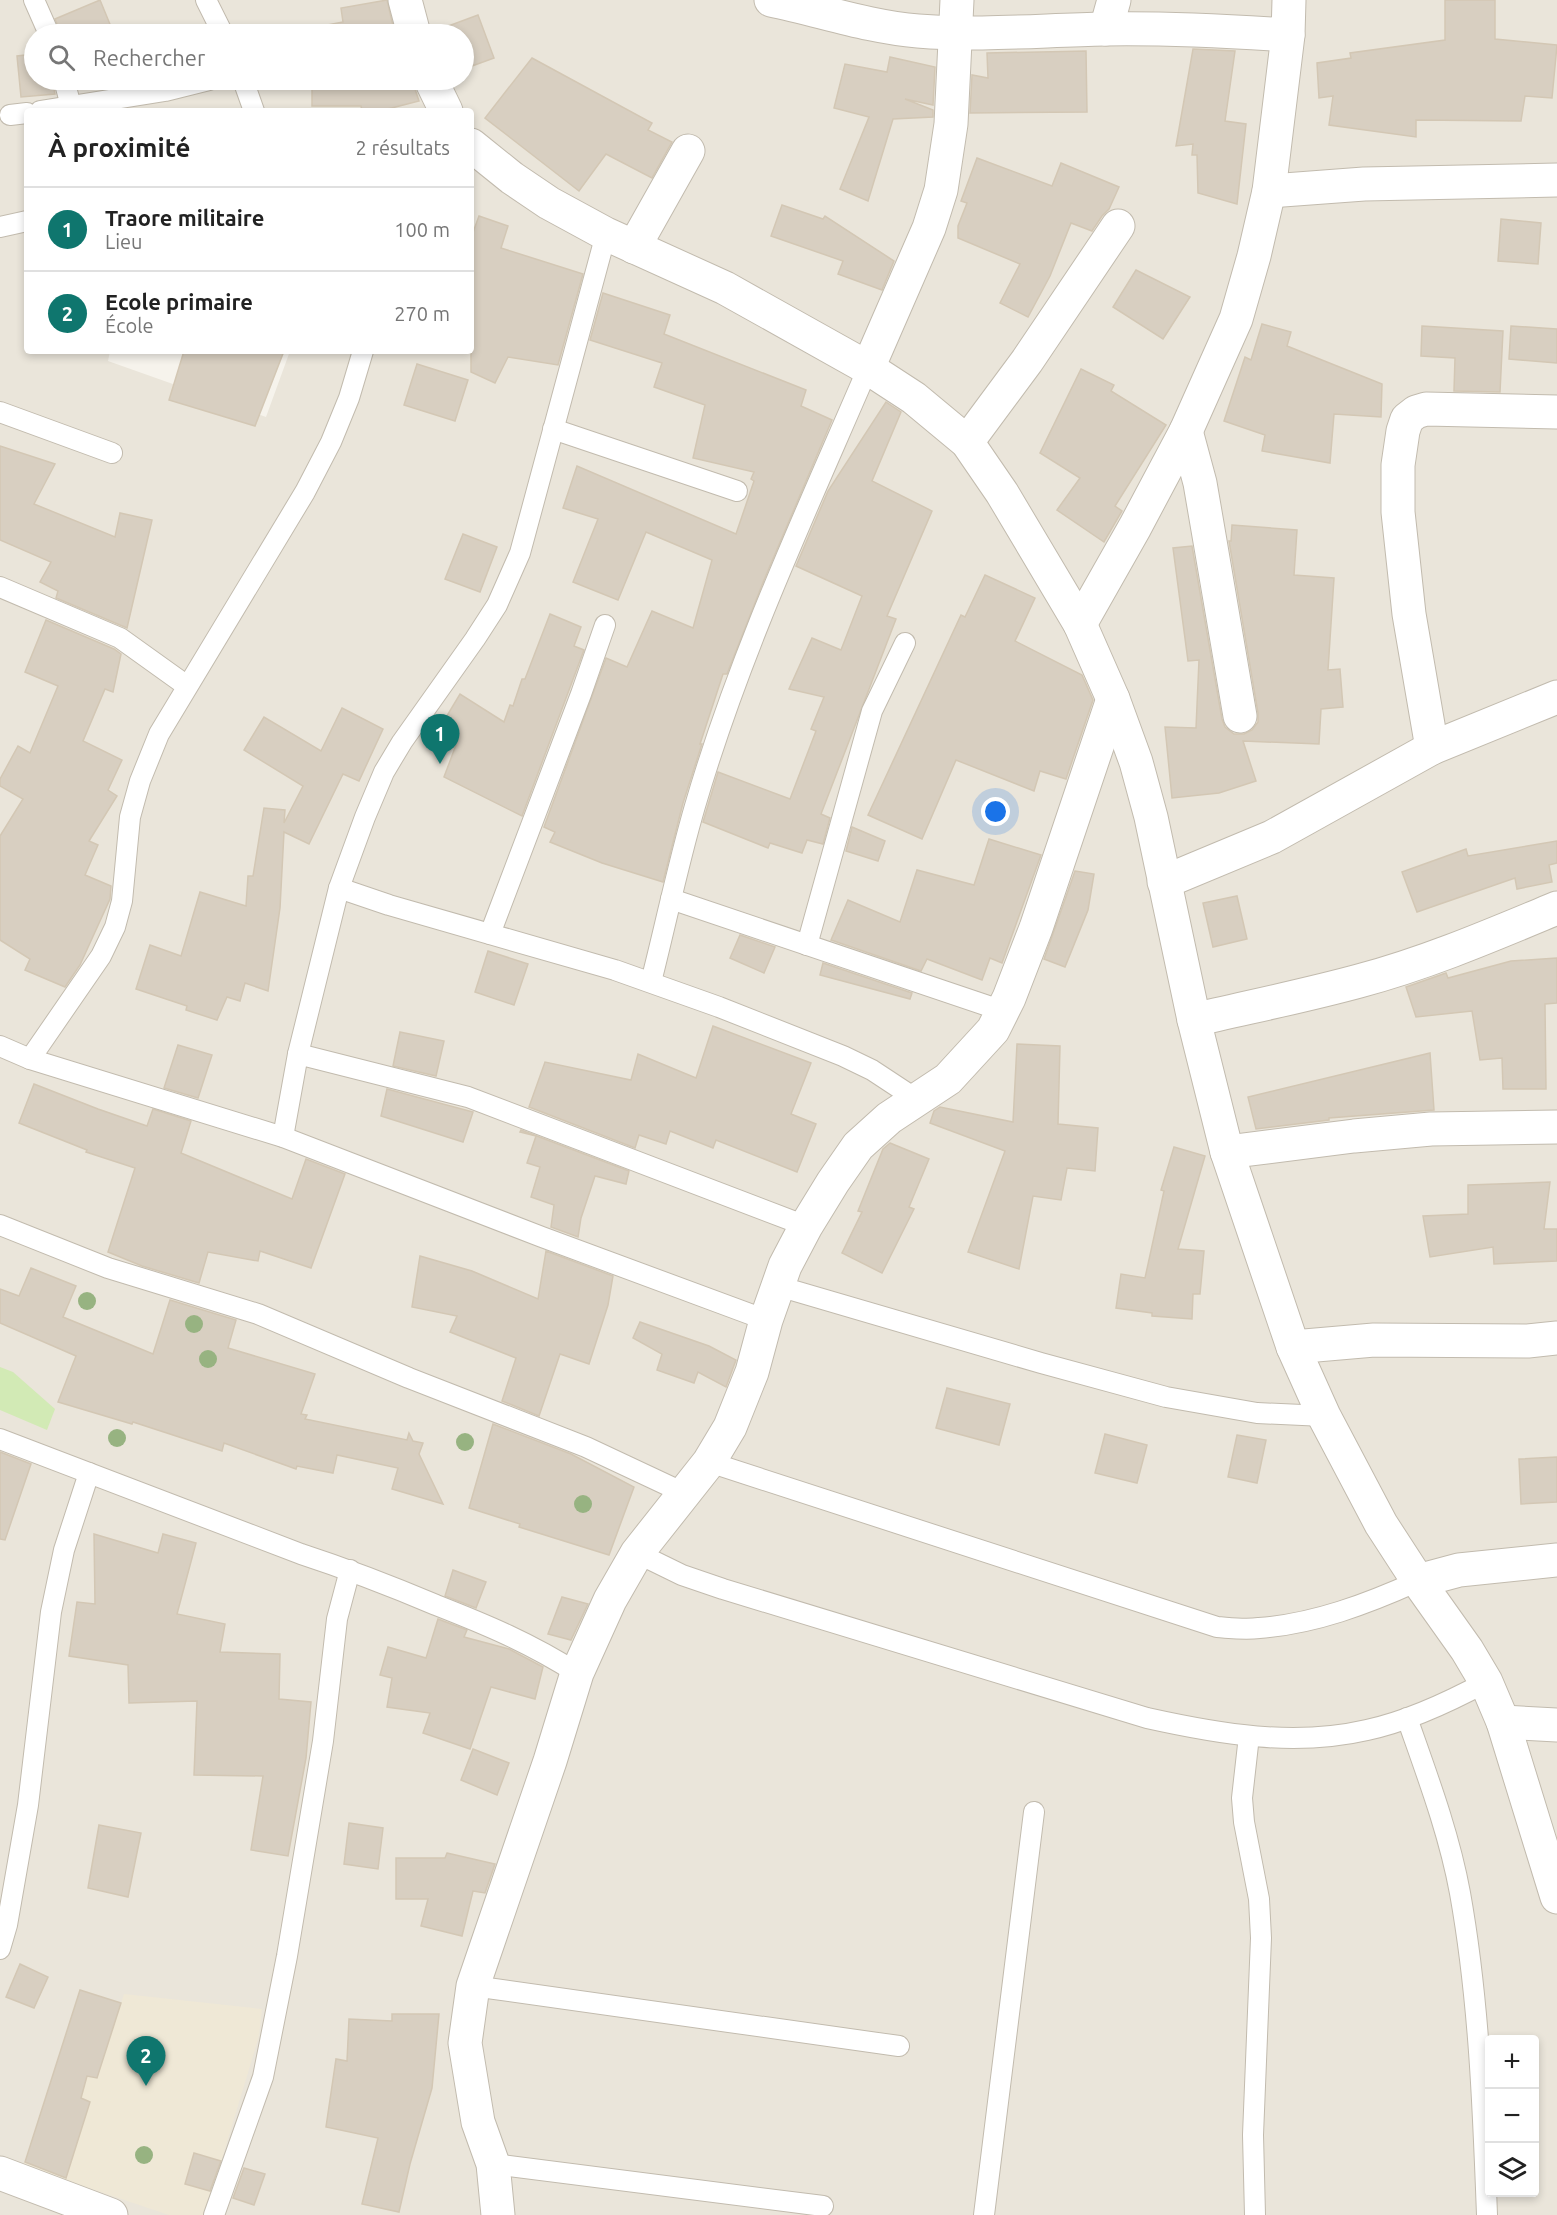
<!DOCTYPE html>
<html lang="fr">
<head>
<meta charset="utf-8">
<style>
	:root { --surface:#fff; --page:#f2f2f2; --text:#222; --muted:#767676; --line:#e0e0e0; --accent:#0f766e }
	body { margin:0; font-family:Ubuntu,sans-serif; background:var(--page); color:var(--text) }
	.controls { position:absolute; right:18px; bottom:18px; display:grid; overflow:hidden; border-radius:6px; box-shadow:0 3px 9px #0003 }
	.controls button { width:54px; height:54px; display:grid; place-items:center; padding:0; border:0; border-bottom:2px solid var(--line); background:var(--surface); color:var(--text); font:30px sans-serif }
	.you { position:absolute; left:996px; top:812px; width:21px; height:21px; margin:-15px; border:4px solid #fff; border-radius:50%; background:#1a73e8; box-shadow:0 0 0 9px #1a73e833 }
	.badge { display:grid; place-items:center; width:39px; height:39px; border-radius:50%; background:var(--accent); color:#fff; font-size:20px; font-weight:700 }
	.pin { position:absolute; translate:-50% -50px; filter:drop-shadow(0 2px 3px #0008) }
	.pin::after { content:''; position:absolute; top:32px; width:21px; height:18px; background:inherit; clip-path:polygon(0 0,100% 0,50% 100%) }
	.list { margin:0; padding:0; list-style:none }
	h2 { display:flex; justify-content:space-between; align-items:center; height:78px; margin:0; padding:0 24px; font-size:26px }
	h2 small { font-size:20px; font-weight:400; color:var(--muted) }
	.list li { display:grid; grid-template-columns:39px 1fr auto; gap:18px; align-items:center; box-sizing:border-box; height:84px; padding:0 24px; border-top:2px solid var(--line) }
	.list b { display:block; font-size:22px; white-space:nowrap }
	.list p { margin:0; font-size:20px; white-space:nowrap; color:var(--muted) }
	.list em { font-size:20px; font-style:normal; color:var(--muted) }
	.icon { flex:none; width:33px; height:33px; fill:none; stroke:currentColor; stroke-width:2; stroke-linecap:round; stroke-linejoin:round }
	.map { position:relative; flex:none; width:1557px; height:2215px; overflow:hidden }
	.search { position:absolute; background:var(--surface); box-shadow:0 3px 9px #0003; left:24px; top:24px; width:450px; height:66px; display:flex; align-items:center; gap:15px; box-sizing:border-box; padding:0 21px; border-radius:33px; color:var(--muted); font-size:22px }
	.panel { position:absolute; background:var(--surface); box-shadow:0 3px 9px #0003; left:24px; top:108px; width:450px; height:246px; border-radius:6px }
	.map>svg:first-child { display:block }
	.residential { fill:#eae5da; fill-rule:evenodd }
	.education { fill:#efe8d6 }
	.green { fill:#d2eab5 }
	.building { fill:#d8cfc1; stroke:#d3c7b4; stroke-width:1.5 }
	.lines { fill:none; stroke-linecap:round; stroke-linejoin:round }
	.service-casing { stroke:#c2bbae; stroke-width:22 }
	.minor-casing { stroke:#c2bbae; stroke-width:35 }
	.service { stroke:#fff; stroke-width:20 }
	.minor { stroke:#fff; stroke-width:33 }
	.tree { fill:#97b381 }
</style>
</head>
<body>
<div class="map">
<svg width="1557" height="2215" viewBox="0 0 1557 2215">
	<rect width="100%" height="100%" fill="#f6f3ec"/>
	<!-- residential -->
	<path class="residential" d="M0 0H1557V2215H0ZM34 34H464V80H34ZM27 111H471V351H290L266 417 108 361 110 351H27ZM1490 2040H1534V2192H1490Z"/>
	<!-- education -->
	<polygon class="education" points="80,1990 121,2003 124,1994 262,2009 259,2036 205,2215 169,2215 23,2166"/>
	<!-- green -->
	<polygon class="green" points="0,1367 13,1372 55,1409 47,1430 0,1410"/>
	<!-- building -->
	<g class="building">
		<polygon points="100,0 114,34 61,34 55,19"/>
		<polygon points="387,0 395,34 311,34 311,28 343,22 341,8"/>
		<polygon points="1445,0 1495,0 1495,39 1557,45 1552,98 1525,96 1521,121 1416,120 1416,137 1329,125 1333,96 1319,98 1317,63 1351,58 1350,53 1445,40"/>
		<polygon points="478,15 494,58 464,69 464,34 432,34 432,32"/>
		<polygon points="1193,49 1235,51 1225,121 1246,124 1237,204 1198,193 1197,155 1192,155 1193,144 1176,146"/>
		<polygon points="1086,51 1087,112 970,113 972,75 988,78 987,53"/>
		<polygon points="34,54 34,80 52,80 55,94 21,97 17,56"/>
		<polygon points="890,57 935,67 933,105 905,99 933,110 933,117 893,119 868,201 840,189 869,117 834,108 845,64 887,72"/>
		<polygon points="532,58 652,123 648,130 672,142 652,178 606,154 579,191 485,118"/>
		<polygon points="312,80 412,80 419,101 380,111 362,111 361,106 312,106"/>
		<polygon points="977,158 1052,186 1061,163 1119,187 1109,209 1102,216 1092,231 1071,223 1050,276 1028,317 1000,303 1020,264 958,238 958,226 967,203 961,201"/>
		<polygon points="782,205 823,219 825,216 894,261 882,290 838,274 843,261 771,236"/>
		<polygon points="479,216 508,226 501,248 583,274 558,365 508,357 495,383 471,372 471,238"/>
		<polygon points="1501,219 1541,223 1538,264 1498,261"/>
		<polygon points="1136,270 1190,297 1163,339 1113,307"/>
		<polygon points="603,293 670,315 664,334 806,390 801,406 832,420 764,580 727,674 723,674 700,744 702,744 683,803 663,882 602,863 550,842 555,832 544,827 606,658 627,667 652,611 693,628 712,560 646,532 618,600 573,582 598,519 563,508 577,466 736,534 754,481 751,479 754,472 693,458 705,405 654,387 662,363 590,340"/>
		<polygon points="1262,324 1291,332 1287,346 1382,384 1381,417 1334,414 1330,463 1262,451 1265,435 1224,421 1245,357 1251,360"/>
		<polygon points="1422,326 1503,331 1500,392 1454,391 1455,358 1421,356"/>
		<polygon points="1511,326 1557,329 1557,363 1509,359"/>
		<polygon points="184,351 284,351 255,426 169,400"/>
		<polygon points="417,364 468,380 455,421 404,405"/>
		<polygon points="1081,369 1114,385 1111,391 1166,425 1115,506 1122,511 1104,542 1057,510 1080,478 1040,453"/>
		<polygon points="886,402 901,412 872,481 932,511 887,616 896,619 821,814 830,818 823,844 807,840 802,853 770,843 768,848 703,822 718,772 790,799 816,731 811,729 824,697 789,689 812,638 841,650 862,596 796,566 828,491"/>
		<polygon points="0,446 55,464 34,504 115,537 120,513 152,520 127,628 56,598 58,591 40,582 51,562 0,540"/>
		<polygon points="1232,525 1297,530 1294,575 1334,578 1328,670 1340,669 1343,707 1321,709 1319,744 1243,741 1256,781 1219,793 1172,798 1165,727 1196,728 1199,660 1188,661 1173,548 1192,546 1222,719 1225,727 1234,734 1244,734 1252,730 1258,722 1258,713 1229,541 1231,541"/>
		<polygon points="463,534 497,547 480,592 445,579"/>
		<polygon points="985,575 1035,598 1015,641 1082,675 1093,700 1066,779 1040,771 1034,791 956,760 922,839 868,815 961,615 965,617"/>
		<polygon points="550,614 581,627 574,646 584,650 522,816 444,777 456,745 436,734 460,694 504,722 510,705 513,706 522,679 525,679"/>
		<polygon points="46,620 114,649 121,654 113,692 105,689 83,741 122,760 108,790 117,796 89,841 98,845 85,875 111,886 110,899 80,965 65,987 25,970 30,959 0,940 0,836 23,799 0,786 0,779 18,746 30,753 58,686 25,672"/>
		<polygon points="342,708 383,729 359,781 343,774 309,844 284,832 280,908 268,991 245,983 240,1001 227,997 217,1020 186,1010 187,1006 136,989 150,945 181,956 200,892 246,906 248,876 253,876 264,808 285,810 284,823 303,786 244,750 264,717 321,751"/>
		<polygon points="852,827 885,841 878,861 846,851"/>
		<polygon points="989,839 1041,855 1002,963 990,958 982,980 927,959 921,971 831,940 848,900 900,922 917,870 974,885"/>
		<polygon points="1557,841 1557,863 1549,865 1552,882 1517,889 1515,878 1417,912 1402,872 1466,849 1468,856"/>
		<polygon points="1075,871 1094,874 1088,910 1065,967 1044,959"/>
		<polygon points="1237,896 1247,939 1213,947 1203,903"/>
		<polygon points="740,935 775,947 764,973 730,958"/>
		<polygon points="488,951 528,964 514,1005 475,992"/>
		<polygon points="1557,958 1557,1003 1545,1004 1546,1089 1503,1089 1502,1058 1480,1060 1472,1011 1416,1017 1406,987 1446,973 1448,978 1511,961"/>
		<polygon points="823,963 912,993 910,999 820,975"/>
		<polygon points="713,1026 811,1063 791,1114 816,1124 797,1172 716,1140 713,1148 670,1131 666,1144 639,1135 635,1148 529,1107 545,1062 631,1080 638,1054 696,1078"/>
		<polygon points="400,1032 444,1041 436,1076 393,1066"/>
		<polygon points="1017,1044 1060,1046 1058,1124 1098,1128 1095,1171 1067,1168 1061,1200 1033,1196 1019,1269 968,1252 1005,1151 930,1123 934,1111 940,1107 1013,1122"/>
		<polygon points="178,1045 212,1055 198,1098 164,1088"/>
		<polygon points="1430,1053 1434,1110 1329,1118 1329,1120 1256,1129 1248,1097"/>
		<polygon points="34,1084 98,1109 147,1126 153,1109 191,1121 181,1153 292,1199 306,1159 345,1174 311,1268 260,1251 258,1261 208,1252 199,1283 142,1266 108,1252 135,1168 86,1152 87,1150 19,1123"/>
		<polygon points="387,1089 473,1112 463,1142 381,1116"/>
		<polygon points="521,1130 629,1171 626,1184 595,1176 581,1218 578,1237 551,1227 554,1205 531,1197 540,1167 527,1163 536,1136 520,1132"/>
		<polygon points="890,1143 929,1159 909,1207 914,1209 882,1273 842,1253 862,1212 858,1211 883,1149"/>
		<polygon points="1174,1147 1205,1156 1178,1249 1204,1251 1200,1294 1193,1294 1192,1319 1152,1316 1152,1313 1116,1308 1121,1274 1145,1278 1164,1191 1161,1190"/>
		<polygon points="1550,1182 1544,1229 1557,1229 1557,1261 1494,1264 1493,1247 1430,1257 1423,1216 1468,1214 1468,1185"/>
		<polygon points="546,1251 613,1276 608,1305 589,1364 560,1354 539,1416 502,1401 516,1358 450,1332 457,1316 412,1307 420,1256 472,1271 538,1299"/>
		<polygon points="31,1268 76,1286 63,1317 153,1354 170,1300 236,1320 228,1348 315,1374 301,1414 307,1415 305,1419 407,1440 409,1433 413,1441 423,1443 419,1454 443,1504 392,1489 398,1468 337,1455 333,1473 297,1466 296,1469 224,1443 222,1451 133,1422 132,1424 58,1402 76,1356 0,1323 0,1289 19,1296"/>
		<polygon points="640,1322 709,1346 736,1360 726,1387 698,1372 694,1383 657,1370 662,1354 633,1338"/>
		<polygon points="947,1388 1010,1404 999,1445 936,1428"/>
		<polygon points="493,1424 571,1454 634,1487 609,1555 519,1527 520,1524 469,1508"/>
		<polygon points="1105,1434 1147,1445 1137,1483 1095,1473"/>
		<polygon points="1237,1435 1266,1440 1257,1483 1228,1477"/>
		<polygon points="0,1452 31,1464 5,1540 0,1539"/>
		<polygon points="1557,1457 1557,1502 1521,1504 1519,1459"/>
		<polygon points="94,1534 158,1553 163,1534 196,1543 177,1614 225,1624 220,1652 280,1654 279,1699 311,1702 306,1758 288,1856 251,1850 263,1776 194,1775 197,1701 129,1703 128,1665 69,1656 77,1602 95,1604"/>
		<polygon points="453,1570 486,1582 476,1608 445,1596"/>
		<polygon points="562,1597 588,1604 571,1640 548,1634"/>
		<polygon points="438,1619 467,1630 464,1637 509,1649 543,1667 535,1699 491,1687 470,1749 423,1733 430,1713 387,1707 392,1678 380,1675 388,1647 426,1658"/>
		<polygon points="473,1749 509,1763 497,1795 461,1780"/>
		<polygon points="349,1823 383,1828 378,1869 344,1864"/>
		<polygon points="99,1825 141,1833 128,1897 88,1888"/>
		<polygon points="447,1853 495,1864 485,1893 473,1891 462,1936 421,1926 428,1899 396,1899 396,1858 445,1858"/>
		<polygon points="20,1964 48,1977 34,2008 6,1997"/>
		<polygon points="80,1990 121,2003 97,2078 87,2076 81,2098 90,2102 66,2178 25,2162"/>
		<polygon points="392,2014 439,2014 432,2088 410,2164 399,2212 362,2204 378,2138 326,2127 336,2059 347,2061 349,2019 392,2021"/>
		<polygon points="194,2153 221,2161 210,2191 185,2184"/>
		<polygon points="244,2168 265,2174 254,2205 233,2198"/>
	</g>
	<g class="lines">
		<!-- service casing -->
		<g class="service-casing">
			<g id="service">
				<polyline points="34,0 49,34"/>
				<polyline points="206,0 223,34"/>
				<polyline points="64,80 71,106"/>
				<polyline points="243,80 254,111"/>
				<polyline points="40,111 165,91 209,80"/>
				<polyline points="10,115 27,113"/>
				<polyline points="0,227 27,221"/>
				<polyline points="0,412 112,453"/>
				<polyline points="553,429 737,491"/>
				<polyline points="0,587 120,638 187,686"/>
				<polyline points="339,888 389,905 615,970 719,1007 843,1056 872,1070 916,1099"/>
				<polyline points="671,899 1003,1011"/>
				<polyline points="490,934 581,694 605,625"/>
				<polyline points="807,945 872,711 905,643"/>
				<path d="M651 982C666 923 678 864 695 806 739 655 806 512 868 368"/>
				<polyline points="0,1046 30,1059 283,1137 542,1237 766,1320"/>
				<polyline points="298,1054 468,1097 806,1226"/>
				<polyline points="30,1059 101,956 115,927 122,901 130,817 140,781 159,734 305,492 331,442 349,398 363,351"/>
				<polyline points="283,1137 298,1054 339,888 365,817 384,772 402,742 475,639 497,605 520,553 606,234"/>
				<polyline points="0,1225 108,1268 258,1314 409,1378 586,1447 684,1493"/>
				<polyline points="778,1286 1041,1363 1166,1397 1257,1413 1324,1416"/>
				<path d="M0 1439 301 1554C347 1569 391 1586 436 1605 487 1625 530 1643 577 1673"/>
				<path d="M709 1462 1217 1627C1231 1628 1245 1630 1259 1628 1314 1624 1367 1604 1418 1581"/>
				<path d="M637 1553 682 1575 723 1589 1147 1718C1219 1734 1294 1747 1367 1730 1409 1721 1449 1702 1486 1682"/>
				<path d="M1407 1718C1427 1775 1449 1833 1460 1893 1479 1999 1483 2107 1487 2215"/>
				<polyline points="1249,1736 1242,1798 1244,1822 1259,1899 1261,1938 1253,2135 1255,2215"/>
				<polyline points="0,1949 7,1925 28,1805 51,1612 64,1550 89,1473"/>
				<polyline points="473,1986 899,2046"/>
				<polyline points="493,2164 823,2206"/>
				<polyline points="214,2215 263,2077 287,1956 323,1741 337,1619 350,1570"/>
				<polyline points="984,2215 1034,1812"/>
			</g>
		</g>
		<!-- minor casing -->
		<g class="minor-casing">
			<g id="minor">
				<polyline points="405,0 414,34"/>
				<path d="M771 0C820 10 868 27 918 31 980 36 1043 30 1105 29 1166 28 1227 31 1288 35"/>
				<polyline points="1106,29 1114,0"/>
				<polyline points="431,80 446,111"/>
				<polyline points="471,145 512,178 549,203 606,234 725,288 868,368 914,398 967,442 1002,493 1080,624 1113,699 1136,762 1151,817 1194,1020 1227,1152 1293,1347 1324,1416 1381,1524 1418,1581 1467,1650 1486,1682 1503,1722 1557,1897"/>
				<polyline points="1269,191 1364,184 1557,180"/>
				<polyline points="634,247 688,151"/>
				<polyline points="868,368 929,228 941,190 951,124 957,0"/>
				<polyline points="1186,431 1200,483 1240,716"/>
				<polyline points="967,442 1027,361 1118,226"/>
				<polyline points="1080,624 1135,527 1186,431 1236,319 1254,256 1269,191 1288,35 1289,0"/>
				<polyline points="1432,748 1409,614 1398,512 1398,465 1403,431 1407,419 1416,412 1426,409 1557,412"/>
				<polyline points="1164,882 1272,837 1432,748 1557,697"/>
				<path d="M1194 1020C1249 1007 1304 996 1359 981 1427 963 1492 935 1557 908"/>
				<polyline points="1227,1152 1354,1136 1431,1129 1557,1127"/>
				<polyline points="1293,1347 1374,1340 1528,1341 1557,1338"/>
				<polyline points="1418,1581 1459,1570 1557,1560"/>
				<polyline points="1503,1722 1557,1725"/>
				<polyline points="0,2173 111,2215"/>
				<polyline points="498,2215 493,2164 478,2122 465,2043 473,1986 550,1761 577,1673 610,1600 637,1553 709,1462 730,1427 752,1372 766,1320 785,1266 806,1226 833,1182 858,1146 889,1118 948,1079 993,1030 1009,998 1036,928 1113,699"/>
			</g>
		</g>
		<!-- service -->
		<use href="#service" class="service"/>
		<!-- minor -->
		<use href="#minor" class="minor"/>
	</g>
	<!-- trees -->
	<g class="tree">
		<circle cx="87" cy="1301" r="9"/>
		<circle cx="194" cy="1324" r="9"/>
		<circle cx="208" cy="1359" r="9"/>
		<circle cx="117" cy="1438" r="9"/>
		<circle cx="465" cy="1442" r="9"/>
		<circle cx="583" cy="1504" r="9"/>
		<circle cx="144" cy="2155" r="9"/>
	</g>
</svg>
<div class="controls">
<button>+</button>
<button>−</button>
<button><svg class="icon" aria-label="layers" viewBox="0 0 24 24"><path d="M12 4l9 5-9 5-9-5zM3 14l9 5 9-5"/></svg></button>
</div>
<div class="you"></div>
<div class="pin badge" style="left:440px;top:764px">1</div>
<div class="pin badge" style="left:146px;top:2086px">2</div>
<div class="search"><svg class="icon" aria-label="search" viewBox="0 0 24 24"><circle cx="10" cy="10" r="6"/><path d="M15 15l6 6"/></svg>Rechercher</div>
<section class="panel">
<h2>À proximité<small>2 résultats</small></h2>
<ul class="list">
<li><span class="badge">1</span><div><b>Traore militaire</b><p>Lieu</p></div><em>100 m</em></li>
<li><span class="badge">2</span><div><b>Ecole primaire</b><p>École</p></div><em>270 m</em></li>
</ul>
</section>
</div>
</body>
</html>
